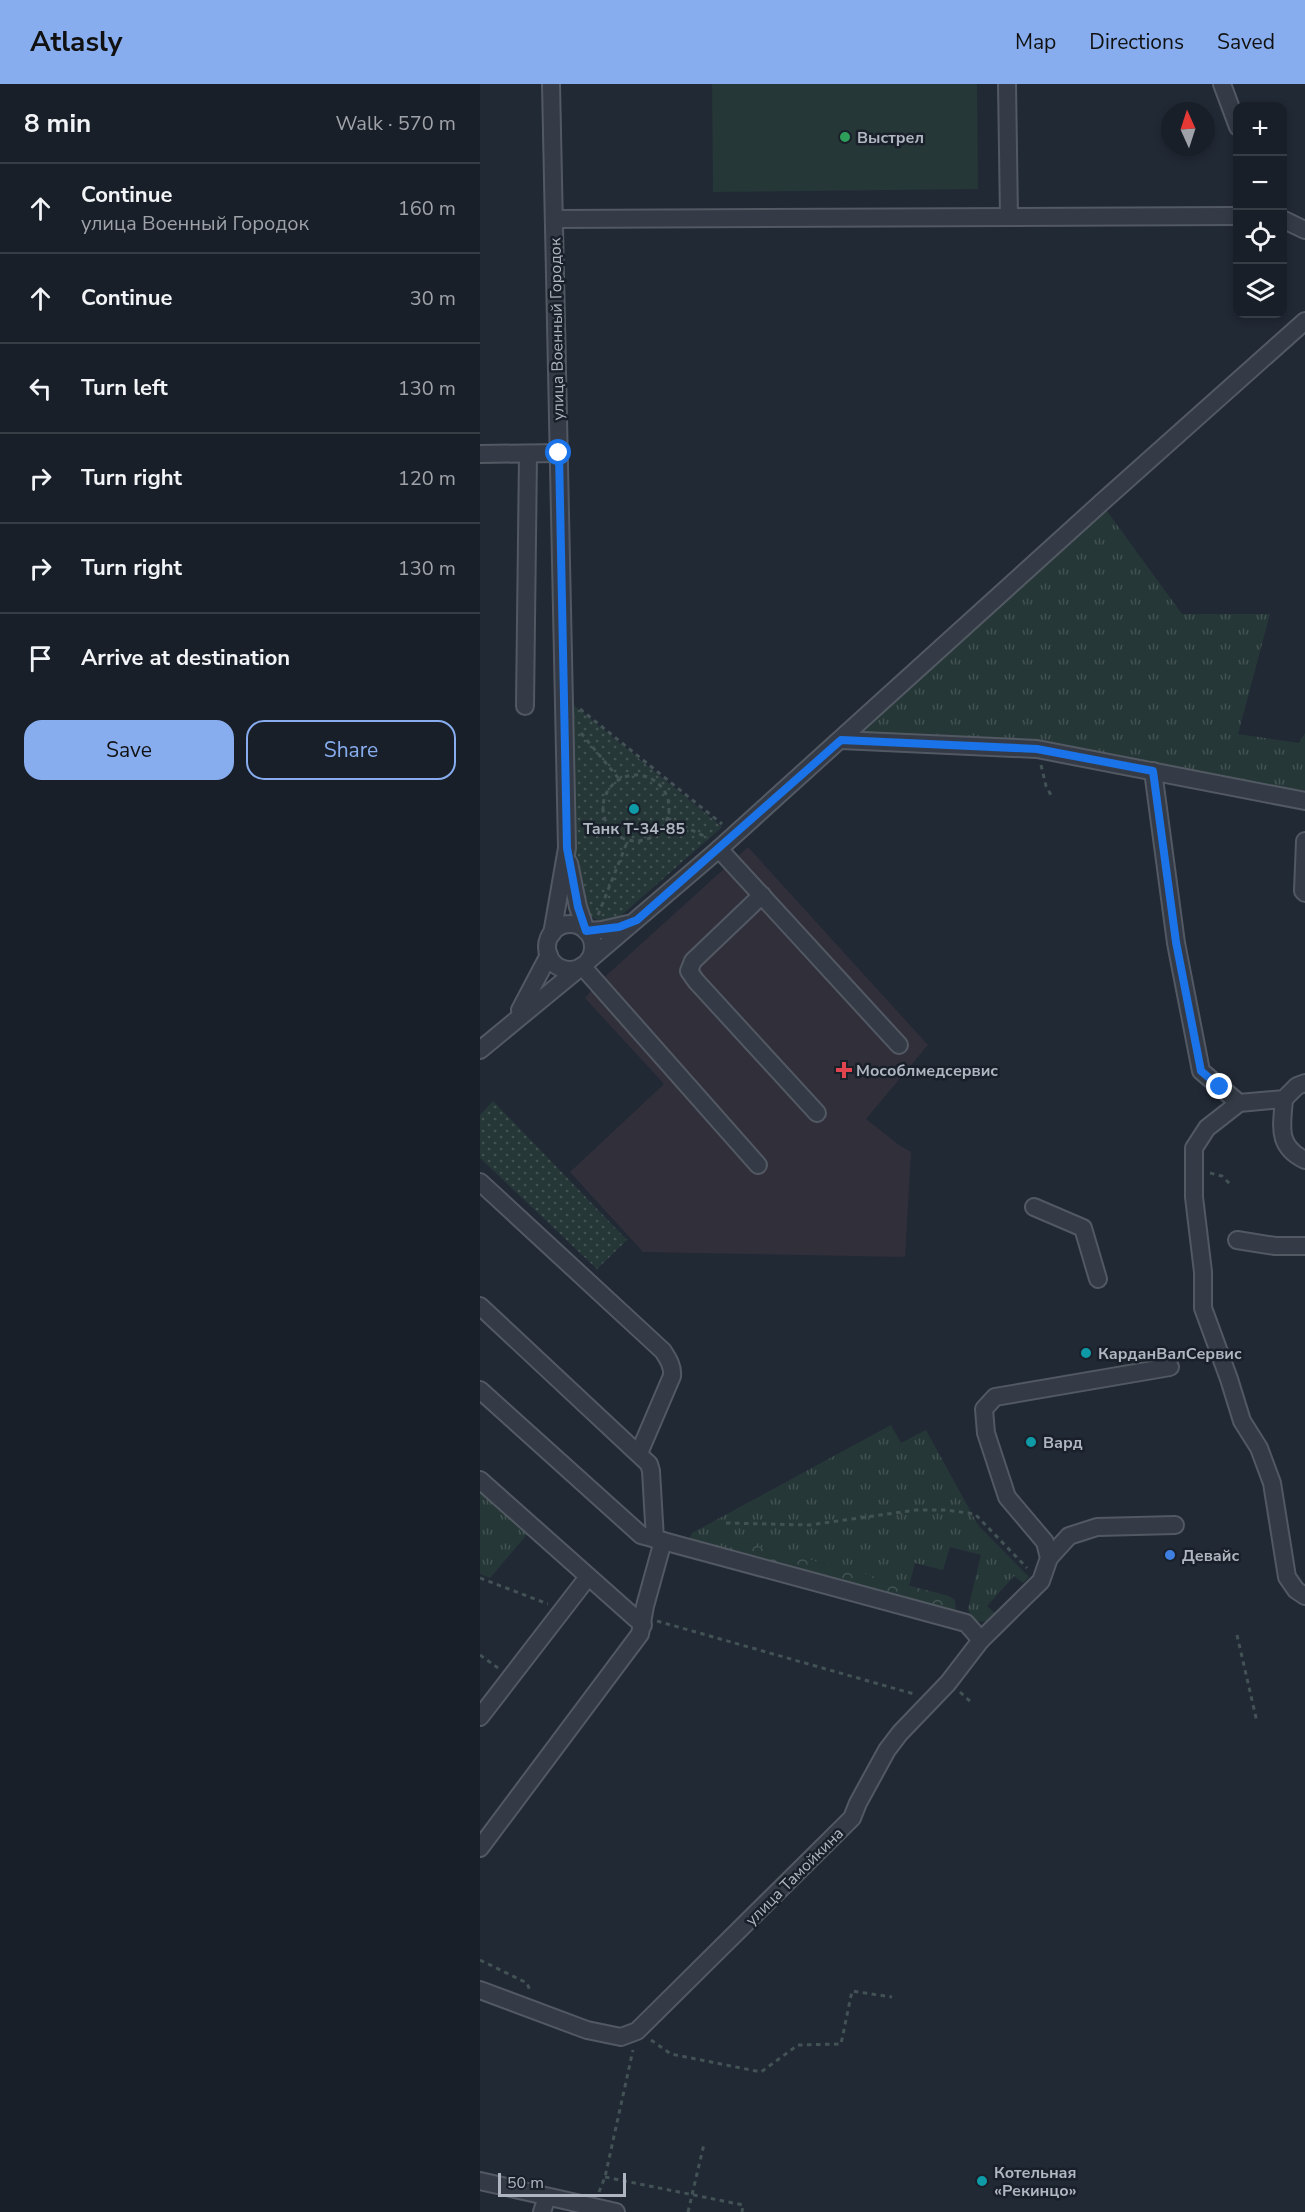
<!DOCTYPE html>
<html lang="en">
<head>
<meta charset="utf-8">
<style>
	:root { --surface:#191f28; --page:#262c34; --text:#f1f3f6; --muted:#9fa2a8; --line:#373d45; --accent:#87adef }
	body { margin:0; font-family:"Nunito Sans",sans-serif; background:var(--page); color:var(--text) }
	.controls { position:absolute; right:18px; top:18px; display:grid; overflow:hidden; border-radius:12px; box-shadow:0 3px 9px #0003 }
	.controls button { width:54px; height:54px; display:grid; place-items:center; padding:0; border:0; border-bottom:2px solid var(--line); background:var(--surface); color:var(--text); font:30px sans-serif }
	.compass { position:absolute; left:681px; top:18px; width:54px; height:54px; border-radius:50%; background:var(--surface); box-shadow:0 3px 9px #0003; rotate:357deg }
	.scale { position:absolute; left:18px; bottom:15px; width:128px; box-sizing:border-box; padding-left:6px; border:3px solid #afb6c2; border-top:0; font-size:16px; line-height:21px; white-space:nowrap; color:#afb6c2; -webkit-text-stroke:4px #1a202a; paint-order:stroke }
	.stop { position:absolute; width:18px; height:18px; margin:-14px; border:4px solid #1a73e8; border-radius:50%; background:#fff }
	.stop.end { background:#1a73e8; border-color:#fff; box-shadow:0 2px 6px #0008 }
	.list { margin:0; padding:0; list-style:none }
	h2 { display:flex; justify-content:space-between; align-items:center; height:78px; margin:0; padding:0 24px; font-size:26px }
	h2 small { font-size:20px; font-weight:400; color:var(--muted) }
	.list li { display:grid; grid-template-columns:39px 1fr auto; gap:18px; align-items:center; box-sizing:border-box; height:90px; padding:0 24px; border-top:2px solid var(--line) }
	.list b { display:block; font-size:22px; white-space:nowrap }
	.list p { margin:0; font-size:20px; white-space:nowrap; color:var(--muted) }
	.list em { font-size:20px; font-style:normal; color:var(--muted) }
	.actions { display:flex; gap:12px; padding:18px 24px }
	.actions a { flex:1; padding:14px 0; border:2px solid var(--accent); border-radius:18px; text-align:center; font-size:21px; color:var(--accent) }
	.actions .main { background:var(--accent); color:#111 }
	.icon { flex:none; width:33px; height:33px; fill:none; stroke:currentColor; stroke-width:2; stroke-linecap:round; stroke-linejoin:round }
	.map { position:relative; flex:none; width:825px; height:2128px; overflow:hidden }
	header { display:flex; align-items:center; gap:36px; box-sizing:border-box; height:84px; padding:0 30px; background:var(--accent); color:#111 }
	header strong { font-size:28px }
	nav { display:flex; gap:33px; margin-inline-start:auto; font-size:21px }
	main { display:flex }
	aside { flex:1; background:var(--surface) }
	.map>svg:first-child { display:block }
	.medical { fill:#312f3a }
	.grass { fill:url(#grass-tufts) }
	.forest { fill:url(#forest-crowns) }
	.park { fill:url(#park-dots) }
	.pitch { fill:#263738 }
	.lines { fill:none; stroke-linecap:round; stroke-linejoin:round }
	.minor-casing { stroke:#525963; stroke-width:20 }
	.path { stroke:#435255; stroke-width:3; stroke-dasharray:4.5 4.5; stroke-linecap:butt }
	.minor { stroke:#343b46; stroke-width:16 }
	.route { stroke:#1a73e8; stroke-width:8 }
	.leisure-dot { fill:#2e9e5b; stroke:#1a202a; stroke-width:2 }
	.culture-dot { fill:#0f9aa8; stroke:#1a202a; stroke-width:2 }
	.health-dot { fill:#e0444e; stroke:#1a202a; stroke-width:2 }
	.shop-dot { fill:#3f7fe0; stroke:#1a202a; stroke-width:2 }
	.labels { text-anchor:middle; stroke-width:5; stroke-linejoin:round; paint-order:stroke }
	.poi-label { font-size:16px; font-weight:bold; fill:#afb6c2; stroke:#1a202a; text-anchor:start }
	.street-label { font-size:16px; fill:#afb6c2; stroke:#1a202a }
</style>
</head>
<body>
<header>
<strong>Atlasly</strong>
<nav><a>Map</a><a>Directions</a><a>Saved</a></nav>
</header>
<main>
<aside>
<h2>8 min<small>Walk · 570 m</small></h2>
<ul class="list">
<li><svg class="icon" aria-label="ahead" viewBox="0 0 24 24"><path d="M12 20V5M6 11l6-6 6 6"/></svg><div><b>Continue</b><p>улица Военный Городок</p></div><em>160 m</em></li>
<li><svg class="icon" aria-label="ahead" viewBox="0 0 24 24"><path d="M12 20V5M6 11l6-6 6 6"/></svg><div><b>Continue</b></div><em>30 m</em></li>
<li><svg class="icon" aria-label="left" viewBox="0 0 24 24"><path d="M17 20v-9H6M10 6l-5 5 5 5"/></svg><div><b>Turn left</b></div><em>130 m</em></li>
<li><svg class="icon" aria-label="right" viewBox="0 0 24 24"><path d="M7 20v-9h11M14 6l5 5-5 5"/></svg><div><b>Turn right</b></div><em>120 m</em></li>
<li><svg class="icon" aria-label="right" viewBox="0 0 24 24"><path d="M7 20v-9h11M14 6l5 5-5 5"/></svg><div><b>Turn right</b></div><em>130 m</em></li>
<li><svg class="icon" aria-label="arrive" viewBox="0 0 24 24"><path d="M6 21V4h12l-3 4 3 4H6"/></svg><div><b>Arrive at destination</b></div></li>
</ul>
<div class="actions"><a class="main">Save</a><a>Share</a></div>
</aside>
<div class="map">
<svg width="825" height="2128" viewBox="0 0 825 2128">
	<defs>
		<pattern id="grass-tufts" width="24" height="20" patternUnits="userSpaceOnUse" patternTransform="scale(1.5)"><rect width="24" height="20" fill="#263738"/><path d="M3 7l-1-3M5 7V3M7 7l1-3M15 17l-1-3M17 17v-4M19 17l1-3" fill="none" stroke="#435253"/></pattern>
		<pattern id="forest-crowns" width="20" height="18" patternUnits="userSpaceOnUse" patternTransform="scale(1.5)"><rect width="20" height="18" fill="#263738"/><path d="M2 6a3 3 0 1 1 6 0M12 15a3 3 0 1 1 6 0" fill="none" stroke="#435253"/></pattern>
		<pattern id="park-dots" width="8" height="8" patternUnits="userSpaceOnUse" patternTransform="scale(1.5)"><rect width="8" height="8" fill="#263738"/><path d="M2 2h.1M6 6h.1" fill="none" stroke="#435253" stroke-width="1.8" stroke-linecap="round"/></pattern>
	</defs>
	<rect width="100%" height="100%" fill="#212935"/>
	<!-- medical -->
	<polygon class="medical" points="268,763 448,961 386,1035 419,1061 431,1068 425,1173 163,1168 90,1088 184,1000 105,914 118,899"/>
	<!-- grass -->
	<g class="grass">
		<polygon points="621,419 702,530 790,530 758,650 819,659 825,649 825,717 557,665 361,656"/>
		<path d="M411 1341 421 1359 446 1346 498 1441 549 1493 543 1499 534 1492 507 1522 516 1530C508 1538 503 1540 492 1535L488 1525 501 1471 470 1463 463 1486 435 1479 429 1502 262 1458 253 1460 251 1471 209 1456 212 1449Z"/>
		<polygon points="0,1405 49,1448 10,1494 0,1490"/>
	</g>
	<!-- forest -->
	<polygon class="forest" points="262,1458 469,1512 475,1516 476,1528 471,1531 251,1471 250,1464 253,1460"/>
	<!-- park -->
	<g class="park">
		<path d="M91 619 242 743 136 836C117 839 107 834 100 816L92 741Z"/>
		<polygon points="13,1017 147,1156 117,1185 0,1074 0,1031"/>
	</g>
	<!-- pitch -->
	<polygon class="pitch" points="232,0 497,0 498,105 233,108"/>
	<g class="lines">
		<!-- minor casing -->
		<g class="minor-casing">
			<g id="minor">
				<polyline points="71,0 87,764 72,850"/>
				<polyline points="527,0 529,133"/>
				<polyline points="742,0 758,43"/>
				<polyline points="74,135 758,132"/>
				<polyline points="802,135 825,146"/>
				<polyline points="0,370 79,369"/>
				<polyline points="45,622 48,370"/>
				<polyline points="361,656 557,665 825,717"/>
				<polyline points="673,687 696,859 721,987 759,1019"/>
				<polyline points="825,757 823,807 825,809"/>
				<polyline points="239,765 419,961"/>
				<polyline points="89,779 98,823 106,847 122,846 148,840"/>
				<polyline points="282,811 213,877 209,887 216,897 337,1029"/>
				<circle cx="90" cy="863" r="23"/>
				<polyline points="108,877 239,765 621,419 825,237"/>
				<polyline points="40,926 69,871"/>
				<polyline points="0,966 102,882 278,1081"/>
				<polyline points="825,999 817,1002 804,1015 759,1019 727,1044 714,1064 714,1113 723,1188 723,1224 749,1295 762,1337 779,1364 792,1399 807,1493 816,1506 825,1512"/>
				<path d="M804 1015C802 1042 796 1062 825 1076"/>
				<path d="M0 1098 183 1267C188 1275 193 1282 192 1292L159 1369"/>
				<polyline points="554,1123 603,1144 618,1195"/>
				<polyline points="757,1156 795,1162 825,1162"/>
				<polyline points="0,1222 169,1380 171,1387 175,1455"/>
				<polyline points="0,1306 161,1451 486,1539 501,1556"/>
				<polyline points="0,1396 163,1541"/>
				<polyline points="569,1474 589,1452 617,1443 695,1441"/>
				<polyline points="0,1633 108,1493"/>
				<polyline points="0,1764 160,1550 165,1522 183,1457"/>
				<polyline points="0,1906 107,1946 141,1953 157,1947 372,1734 378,1719 407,1666 420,1649 468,1599 501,1556 561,1497 569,1474 565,1458 527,1413 506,1349 504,1325 515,1313 690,1283"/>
				<polyline points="0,2097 136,2128"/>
				<polyline points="62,2128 67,2113"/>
			</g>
		</g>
		<!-- path -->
		<g class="path">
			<polyline points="100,625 242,740"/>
			<polyline points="101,649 139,695"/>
			<polyline points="561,681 566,702 572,713"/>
			<circle cx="156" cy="724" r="33"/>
			<polyline points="187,734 228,754"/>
			<polyline points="118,831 148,756"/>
			<polyline points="730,1089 742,1092 750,1100"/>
			<polyline points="246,1439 329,1441 436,1426 466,1426 495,1430 547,1484"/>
			<polyline points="0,1494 68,1520"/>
			<polyline points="177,1537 434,1610"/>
			<polyline points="757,1551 777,1638"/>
			<polyline points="0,1571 18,1584"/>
			<polyline points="480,1608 492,1619"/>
			<polyline points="0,1876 47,1899 50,1907"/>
			<polyline points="171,1956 191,1970 281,1988 318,1961 361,1960 372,1907 412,1913"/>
			<polyline points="125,2093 263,2121 262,2128"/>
			<polyline points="119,2108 125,2093 153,1966"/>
			<polyline points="208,2128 224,2060"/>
		</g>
		<!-- minor -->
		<use href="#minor" class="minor"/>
	</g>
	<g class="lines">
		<!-- route -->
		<polyline class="route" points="79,369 87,764 98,823 106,847 139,843 157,836 361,656 557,665 673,687 696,858 721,987 740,1003"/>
	</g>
	<!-- markers -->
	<circle class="leisure-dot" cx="365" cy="53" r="6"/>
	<g class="culture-dot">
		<circle cx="154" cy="725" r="6"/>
		<circle cx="606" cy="1269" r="6"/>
		<circle cx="551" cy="1358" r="6"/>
		<circle cx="502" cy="2097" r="6"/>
	</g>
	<path class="health-dot" d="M361 977h6v6h6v6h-6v6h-6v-6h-6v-6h6z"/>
	<circle class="shop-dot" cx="690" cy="1471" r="6"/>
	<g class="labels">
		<!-- poi labels -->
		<g class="poi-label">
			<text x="377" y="59">Выстрел</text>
			<text x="154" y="750" text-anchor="middle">Танк Т-34-85</text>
			<text x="376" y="992">Мособлмедсервис</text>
			<text x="618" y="1275">КарданВалСервис</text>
			<text x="563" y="1364">Вард</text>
			<text x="702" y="1477">Девайс</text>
			<text x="514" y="2094">Котельная<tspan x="514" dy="18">«Рекинцо»</tspan></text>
		</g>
		<!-- street labels -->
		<g class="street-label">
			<text transform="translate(76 245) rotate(-91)" y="6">улица Военный Городок</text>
			<text transform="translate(314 1792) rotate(-45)" y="6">улица Тамойкина</text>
		</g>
	</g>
</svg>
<div class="controls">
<button>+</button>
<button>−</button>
<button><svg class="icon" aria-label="locate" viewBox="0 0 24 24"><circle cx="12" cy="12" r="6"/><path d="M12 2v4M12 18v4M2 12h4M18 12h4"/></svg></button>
<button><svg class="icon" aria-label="layers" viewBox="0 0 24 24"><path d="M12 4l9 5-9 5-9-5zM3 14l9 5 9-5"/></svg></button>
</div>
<svg class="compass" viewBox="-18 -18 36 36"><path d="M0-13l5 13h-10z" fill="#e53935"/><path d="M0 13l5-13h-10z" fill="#9fa2a8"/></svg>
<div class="scale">50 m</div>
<div class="stop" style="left:79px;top:369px"></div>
<div class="stop end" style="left:740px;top:1003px"></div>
</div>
</main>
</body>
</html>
